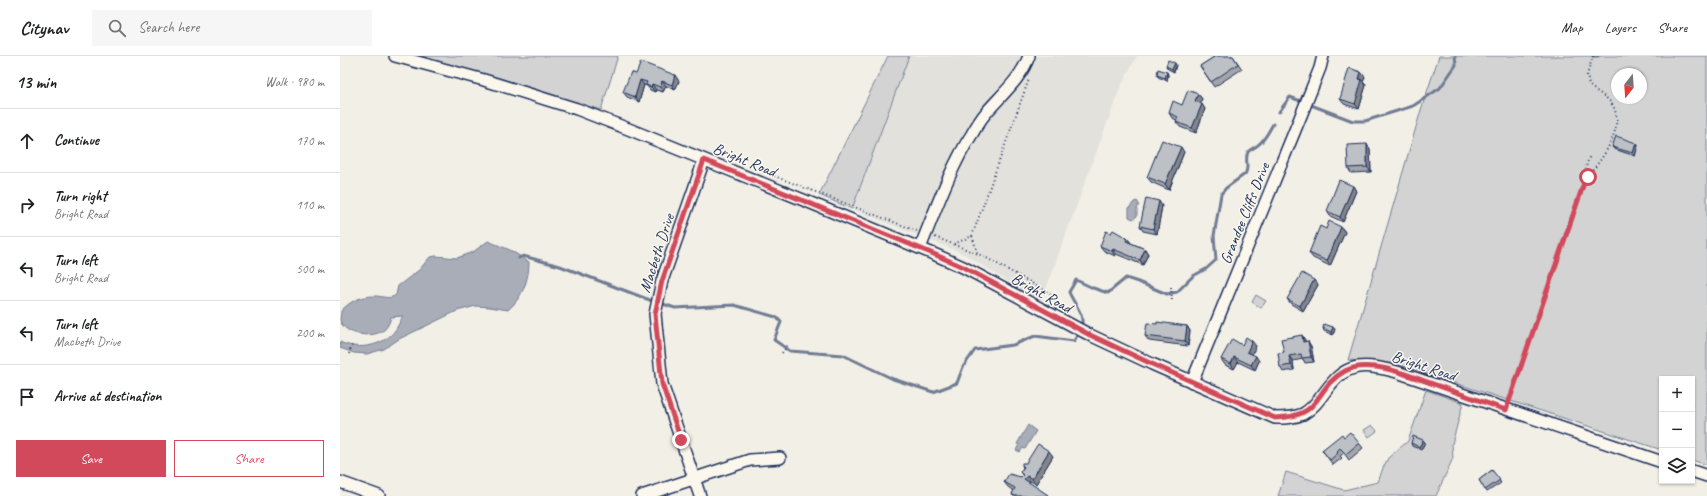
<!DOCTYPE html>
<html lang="en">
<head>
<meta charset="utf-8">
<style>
	:root { --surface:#fff; --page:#f6f6f6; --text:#202124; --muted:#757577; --line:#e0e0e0; --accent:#d1495b }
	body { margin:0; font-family:Caveat,sans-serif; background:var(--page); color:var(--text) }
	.controls { position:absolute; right:12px; bottom:12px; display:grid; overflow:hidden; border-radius:0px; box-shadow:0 1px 3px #0004 }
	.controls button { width:36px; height:36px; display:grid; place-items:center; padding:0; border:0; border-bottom:1px solid var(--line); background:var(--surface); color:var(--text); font:20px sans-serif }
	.compass { position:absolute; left:1271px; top:12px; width:36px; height:36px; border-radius:50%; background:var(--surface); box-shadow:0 1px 3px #0004; rotate:197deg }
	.stop { position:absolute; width:12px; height:12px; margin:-9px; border:3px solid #d1495b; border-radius:50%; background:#fff }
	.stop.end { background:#d1495b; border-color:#fff; box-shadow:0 1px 4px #0008 }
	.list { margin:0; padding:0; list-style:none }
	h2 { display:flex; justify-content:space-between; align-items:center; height:52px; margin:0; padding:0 16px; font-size:17px }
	h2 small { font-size:13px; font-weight:400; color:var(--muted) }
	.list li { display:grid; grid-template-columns:26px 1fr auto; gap:12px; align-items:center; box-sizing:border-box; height:64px; padding:0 16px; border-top:1px solid var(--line) }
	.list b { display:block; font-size:15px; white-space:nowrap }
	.list p { margin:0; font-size:13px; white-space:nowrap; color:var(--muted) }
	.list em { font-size:13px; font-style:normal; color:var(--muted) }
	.actions { display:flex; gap:8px; padding:12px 16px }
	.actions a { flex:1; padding:9px 0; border:1px solid var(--accent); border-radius:0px; text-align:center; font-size:14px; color:var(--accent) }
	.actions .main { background:var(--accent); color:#fff }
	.icon { flex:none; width:22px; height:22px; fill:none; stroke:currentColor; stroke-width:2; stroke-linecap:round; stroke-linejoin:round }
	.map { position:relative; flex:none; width:1367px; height:440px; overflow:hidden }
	header { display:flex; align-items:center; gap:24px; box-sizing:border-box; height:56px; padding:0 20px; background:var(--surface); border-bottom:1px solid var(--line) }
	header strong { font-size:19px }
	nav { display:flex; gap:22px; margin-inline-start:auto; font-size:14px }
	.search { width:280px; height:36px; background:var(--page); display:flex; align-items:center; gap:10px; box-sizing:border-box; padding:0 14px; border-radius:0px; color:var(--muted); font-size:15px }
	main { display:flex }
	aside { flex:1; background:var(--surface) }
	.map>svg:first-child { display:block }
	.built { fill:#e2e1dc }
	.green { fill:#d2d3d2; stroke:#768198; fill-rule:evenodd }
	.water { fill:#a9adb7; stroke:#707b93 }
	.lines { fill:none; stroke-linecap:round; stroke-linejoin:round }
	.stream { stroke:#707b93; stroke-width:3 }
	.minor-casing { stroke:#1b2f5e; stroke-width:14 }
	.path { stroke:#1b2f5e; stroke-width:2; stroke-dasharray:1 3; stroke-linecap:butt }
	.minor { stroke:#fbf7ec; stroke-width:11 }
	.wall { fill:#a3a5a9; stroke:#1b2f5e }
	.shaded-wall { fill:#848689; stroke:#1b2f5e }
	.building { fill:#bdc0c4; stroke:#1b2f5e }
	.route { stroke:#d1495b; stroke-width:5 }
	.labels { text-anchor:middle; stroke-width:3; stroke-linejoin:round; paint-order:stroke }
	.street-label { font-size:16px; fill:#1b2f5e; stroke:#fbf7ec }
</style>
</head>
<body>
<header>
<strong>Citynav</strong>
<div class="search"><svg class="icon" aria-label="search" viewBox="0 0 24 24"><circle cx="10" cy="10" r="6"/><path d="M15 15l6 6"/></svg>Search here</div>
<nav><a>Map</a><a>Layers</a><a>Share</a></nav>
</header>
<main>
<aside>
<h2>13 min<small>Walk · 980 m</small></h2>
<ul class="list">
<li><svg class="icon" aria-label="ahead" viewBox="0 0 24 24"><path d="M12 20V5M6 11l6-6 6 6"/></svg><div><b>Continue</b></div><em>170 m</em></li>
<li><svg class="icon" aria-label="right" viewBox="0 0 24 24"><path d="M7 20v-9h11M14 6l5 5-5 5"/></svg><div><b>Turn right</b><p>Bright Road</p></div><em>110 m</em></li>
<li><svg class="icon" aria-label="left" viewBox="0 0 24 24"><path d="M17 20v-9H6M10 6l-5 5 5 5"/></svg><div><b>Turn left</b><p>Bright Road</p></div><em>500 m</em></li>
<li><svg class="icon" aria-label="left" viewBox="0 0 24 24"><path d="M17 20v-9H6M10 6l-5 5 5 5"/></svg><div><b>Turn left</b><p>Macbeth Drive</p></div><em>200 m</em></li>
<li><svg class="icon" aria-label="arrive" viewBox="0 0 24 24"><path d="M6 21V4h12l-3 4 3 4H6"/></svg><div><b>Arrive at destination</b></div></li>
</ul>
<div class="actions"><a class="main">Save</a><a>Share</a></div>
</aside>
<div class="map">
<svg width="1367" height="440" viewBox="0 0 1367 440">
	<rect width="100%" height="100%" fill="#f2efe6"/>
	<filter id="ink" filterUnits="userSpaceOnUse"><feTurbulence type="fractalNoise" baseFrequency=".025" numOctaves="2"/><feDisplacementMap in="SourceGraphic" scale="8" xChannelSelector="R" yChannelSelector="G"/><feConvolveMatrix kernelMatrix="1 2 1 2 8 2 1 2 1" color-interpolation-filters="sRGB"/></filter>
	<g filter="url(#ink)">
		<!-- built -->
		<polygon class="built" points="569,0 797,0 780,32 701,246 624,198 512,153"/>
		<!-- green -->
		<g class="green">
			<polygon points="81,0 278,0 261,54"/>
			<polygon points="548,0 569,0 512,153 479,139"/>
			<path d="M1099 0H1367V409L1352 404V323H1322V394L1053 307 1008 304 1081 54ZM1277 18H1301V42H1277Z"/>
			<polygon points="916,239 926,245 921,252 912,246"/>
			<polygon points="1086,334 1123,347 1112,388 1113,402 1096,440 938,440 946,416 1004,434 1038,426 1043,412 1048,402 1068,385"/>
			<polygon points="1032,369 1037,375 1029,381 1024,374"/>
		</g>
		<!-- water -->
		<g class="water">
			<polygon points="794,146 797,145 799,148 797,153 797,160 793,163 789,161 789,152"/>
			<path d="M148 185 170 194 189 206C189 224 182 242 168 254L150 251 136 250 117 255 59 283 44 293 27 298 14 297 0 292V286C16 294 38 291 51 279 56 275 60 265 63 260L51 261C50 265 48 270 45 273 35 283 4 280 0 264 0 262 1 258 1 255 10 245 21 240 35 240 43 240 49 244 56 239L58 230 79 214 90 201 96 200 117 202 133 196Z"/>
			<polygon points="688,369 696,375 685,393 683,392 680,396 676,394 679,389 677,388"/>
		</g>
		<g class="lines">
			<!-- stream -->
			<g class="stream">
				<polyline points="1253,0 1258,0"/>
				<polyline points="939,56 950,41 1013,65 1025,65 1073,50 1100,32 1116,9 1115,0"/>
				<polyline points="179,202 183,200 220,210 315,246"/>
				<polyline points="320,247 335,252 394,249 436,261 441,266 434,284 450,295 503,299 553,323 593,336 617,327 623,311 635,294 673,289 695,280 734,285 739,276"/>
				<path d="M741 271C746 259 733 247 729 236L736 224 753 232 768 237 786 222 798 226 827 238 837 236 853 220 866 213 876 204 874 180 881 138 886 132 905 118C910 112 904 103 908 96 911 92 915 92 918 89 925 84 929 75 933 68"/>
			</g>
			<!-- minor casing -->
			<g class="minor-casing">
				<g id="minor">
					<path d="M55 0 144 24 237 53 291 74 483 152 596 199 623 211 750 279 812 308 935 362C945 362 954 362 963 358 985 346 989 316 1018 311 1031 309 1045 313 1057 316L1322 406"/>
					<path d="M580 192C595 155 611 110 632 78 636 71 640 64 645 58 661 39 681 23 689 0"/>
					<polyline points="852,326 962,57 980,12 983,0"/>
					<polyline points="1352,415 1367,420"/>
					<polyline points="0,426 39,440"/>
					<polyline points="302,440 410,404 440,402"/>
					<polyline points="360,440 322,328 315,258 322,225 364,104"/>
				</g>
			</g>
			<!-- path -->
			<g class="path">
				<polyline points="434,120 577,175"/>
				<path d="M1245 123C1261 106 1288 69 1271 47 1266 40 1255 35 1249 29L1247 19 1253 0"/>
				<polyline points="632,180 689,23"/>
				<polyline points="595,181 643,200 713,239"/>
				<polyline points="614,188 632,180 638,198"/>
				<polyline points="831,231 832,246"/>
				<polyline points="442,297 449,288"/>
				<polyline points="9,298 12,289"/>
				<polyline points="1169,345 1245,124 1246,111 1250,99"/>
			</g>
			<!-- minor -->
			<use href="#minor" class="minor"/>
		</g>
		<!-- wall -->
		<g class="wall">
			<polygon points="893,0 902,13 874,31 860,10 874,1"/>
			<polygon points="836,9 834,16 828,13 826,10"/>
			<polygon points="827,16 828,19 827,25 818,21 817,19"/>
			<polygon points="296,18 339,25 335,34 326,30 323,36 316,34 315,36 310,34 307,30 304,29 299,46 287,41 283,36"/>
			<polygon points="1025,21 1023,26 1026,29 1019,53 1004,48 1000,43"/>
			<polygon points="858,38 862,43 860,47 865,53 856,77 840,71 836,66 837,64 832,62 829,57"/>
			<polygon points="1027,88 1030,93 1031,116 1011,117 1008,112"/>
			<polygon points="1298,89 1295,100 1274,93 1272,91"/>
			<polygon points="844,96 829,134 811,126 807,121"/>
			<polygon points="1013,130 1016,135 1003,166 990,160 987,155"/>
			<polygon points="822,150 817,178 803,175 800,170"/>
			<polygon points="1001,171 1005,176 990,210 973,202 969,197 986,173"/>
			<polygon points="771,177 787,182 791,187 805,193 808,198 803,209 776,198 775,200 764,195 760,190"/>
			<polygon points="978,229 963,255 951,248 947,243"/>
			<polygon points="817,268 847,270 850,275 848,290 809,285 805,280"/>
			<polygon points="993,271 995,273 993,279 984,275 983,272"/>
			<polygon points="962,279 966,286 971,290 974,306 965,307 963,303 953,305 954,314 943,316 940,311 944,296"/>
			<polygon points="902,289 916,290 912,298 919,305 915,314 898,306 894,313 885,309 881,303"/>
			<polygon points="1004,381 1019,387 1023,392 1009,404 1004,397 1000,400 1002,402 993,409 982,394"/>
			<polygon points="1085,386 1081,394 1072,390 1071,387"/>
			<polygon points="713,400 696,428 690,425 689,427 709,440 673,440 672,438 674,435 668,431 664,426 681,421 683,420 680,416 683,412 682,409 686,407"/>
			<polygon points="1152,414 1161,427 1147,436 1139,424"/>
		</g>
		<!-- shaded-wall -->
		<g class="shaded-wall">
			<polygon points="835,7 836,9 834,16 832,13"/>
			<polygon points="827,16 828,19 827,25 825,22"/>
			<polygon points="1021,16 1025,21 1023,26 1026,29 1019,53 1015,48 1019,23"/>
			<polygon points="335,19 339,25 335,34 332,29"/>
			<polygon points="300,24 304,29 299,46 295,41"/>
			<polygon points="322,25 326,30 323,36 320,31"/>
			<polygon points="312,28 316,34 315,36 311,31"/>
			<polygon points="858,38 862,43 859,50 855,45"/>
			<polygon points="862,48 865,53 856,77 852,72"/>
			<polygon points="1296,87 1298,89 1295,100 1293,97"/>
			<polygon points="1027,88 1030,93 1031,116 1027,111"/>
			<polygon points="841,91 844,96 829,134 825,128"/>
			<polygon points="1013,130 1016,135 1003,166 1000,161"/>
			<polygon points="819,145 822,150 817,178 813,173"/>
			<polygon points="1001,171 1005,176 990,210 987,205"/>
			<polygon points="787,182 791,187 789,190 786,185"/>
			<polygon points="773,193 776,198 775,200 772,195"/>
			<polygon points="805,193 808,198 803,209 800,204"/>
			<polygon points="974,224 978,229 963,255 960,250"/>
			<polygon points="847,270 850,275 848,290 845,285"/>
			<polygon points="993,271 995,273 993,279 991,276"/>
			<polygon points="962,279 965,284 967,291 963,286"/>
			<polygon points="912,285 916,290 911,301 907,296"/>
			<polygon points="968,285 971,290 974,306 971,301"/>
			<polygon points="916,300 919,305 915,314 911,309"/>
			<polygon points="949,300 953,305 954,314 951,309"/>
			<polygon points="894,301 898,306 894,313 891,308"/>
			<polygon points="1083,384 1085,386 1081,394 1079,391"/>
			<polygon points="709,395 713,400 696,428 692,423"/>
			<polygon points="687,420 690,425 688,429 684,423"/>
		</g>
		<!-- building -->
		<g class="building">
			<polygon points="873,0 893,0 898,8 871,26 860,10 874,1"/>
			<polygon points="828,4 835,7 832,13 826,10"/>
			<polygon points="301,6 335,19 332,29 322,25 320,31 312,28 311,31 306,29 307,26 300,24 295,41 283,36 291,16 296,18"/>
			<polygon points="1009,12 1021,16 1019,23 1022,24 1015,48 1000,43"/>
			<polygon points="818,13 827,16 825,22 817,19"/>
			<polygon points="848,34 858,38 855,45 862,48 852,72 836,66 838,61 829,57 833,45 842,49"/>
			<polygon points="1276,80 1296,87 1293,97 1272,91"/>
			<polygon points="822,84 841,91 825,128 807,121"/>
			<polygon points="1027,88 1027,111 1008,112 1007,89"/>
			<polygon points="999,124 1013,130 1000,161 987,155"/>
			<polygon points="806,142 819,145 813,173 800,170"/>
			<polygon points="989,165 1001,171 987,205 969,197 980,170 986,173"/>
			<polygon points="773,174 787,182 786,185 805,193 800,204 773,193 772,195 760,190 766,175 771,177"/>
			<polygon points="962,217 974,224 960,250 947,243"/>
			<polygon points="817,266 847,270 845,285 805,280 807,267 817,268"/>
			<polygon points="984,268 993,271 991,276 983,272"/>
			<polygon points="962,279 963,286 968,285 971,301 962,302 961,298 949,300 951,309 940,311 938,297 944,296 941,283"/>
			<polygon points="906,281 912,285 907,296 916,300 911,309 894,301 891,308 881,303 892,283 902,289"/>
			<polygon points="1010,376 1019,387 1006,398 1000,392 997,395 998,397 990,404 982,394 1002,378 1004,381"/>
			<polygon points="1073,380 1083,384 1079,391 1071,387"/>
			<polygon points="698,388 709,395 692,423 687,420 684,423 708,439 707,440 675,440 672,438 675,432 664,426 669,418 681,421 683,419 680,416 684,411 682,409 682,407 686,407"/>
			<polygon points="1152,414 1160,424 1145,434 1139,424"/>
		</g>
	</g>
	<g class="lines" filter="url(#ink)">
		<!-- route -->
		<path class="route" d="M341 384 322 328 315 258 322 225 364 104 596 199 623 211 750 279 812 308 935 362C985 361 972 333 1005 315 1014 310 1026 310 1035 311 1051 312 1067 319 1082 324 1110 334 1138 344 1166 354L1245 124 1248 121"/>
	</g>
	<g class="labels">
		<!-- street labels -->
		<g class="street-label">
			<text transform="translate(405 103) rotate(22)" y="6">Bright Road</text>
			<text transform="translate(904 157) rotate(-68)" y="6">Grandee Cliffs Drive</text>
			<text transform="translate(316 197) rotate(-72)" y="6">Macbeth Drive</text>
			<text transform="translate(702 236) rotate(29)" y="6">Bright Road</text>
			<text transform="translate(1084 309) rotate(18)" y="6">Bright Road</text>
		</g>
	</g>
</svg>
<div class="controls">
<button>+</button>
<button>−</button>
<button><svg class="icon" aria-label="layers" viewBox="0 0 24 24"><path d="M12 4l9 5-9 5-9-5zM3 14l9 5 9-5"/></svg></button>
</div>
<svg class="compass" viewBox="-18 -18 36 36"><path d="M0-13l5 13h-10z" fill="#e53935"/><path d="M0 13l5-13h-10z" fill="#757577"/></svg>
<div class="stop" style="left:1248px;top:121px"></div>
<div class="stop end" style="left:341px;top:384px"></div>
</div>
</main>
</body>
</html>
